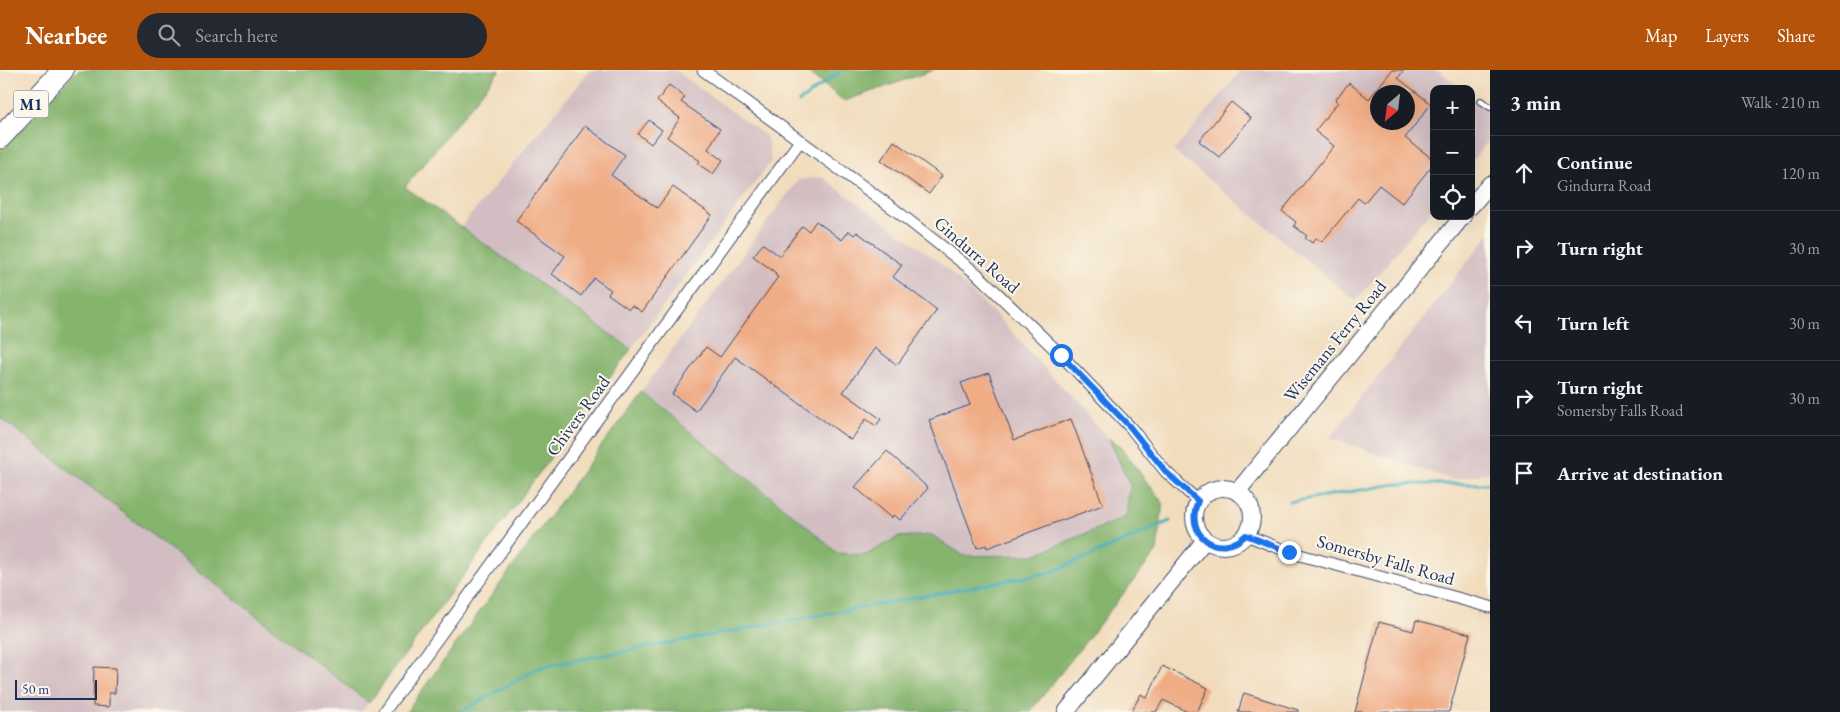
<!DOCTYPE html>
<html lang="en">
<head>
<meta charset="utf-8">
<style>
	:root { --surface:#171b24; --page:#242831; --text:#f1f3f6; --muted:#9ea1a6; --line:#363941; --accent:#b45309 }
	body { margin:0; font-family:"EB Garamond",serif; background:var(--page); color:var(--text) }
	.controls { position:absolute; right:15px; top:15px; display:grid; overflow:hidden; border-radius:10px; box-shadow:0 5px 20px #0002 }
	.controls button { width:45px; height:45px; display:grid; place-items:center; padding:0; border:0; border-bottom:1px solid var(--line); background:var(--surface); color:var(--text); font:25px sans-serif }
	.compass { position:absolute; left:1370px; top:15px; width:45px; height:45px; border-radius:50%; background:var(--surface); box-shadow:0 5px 20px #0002; rotate:208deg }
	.scale { position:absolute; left:15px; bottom:12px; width:82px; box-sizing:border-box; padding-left:5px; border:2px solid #1b2f5e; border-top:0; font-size:14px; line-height:18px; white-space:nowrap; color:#1b2f5e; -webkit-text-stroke:4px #fbf7ec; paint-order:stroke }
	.stop { position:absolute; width:15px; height:15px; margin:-11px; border:4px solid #1a73e8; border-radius:50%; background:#fff }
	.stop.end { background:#1a73e8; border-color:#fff; box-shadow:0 1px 5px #0008 }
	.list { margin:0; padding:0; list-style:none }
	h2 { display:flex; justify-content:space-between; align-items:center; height:65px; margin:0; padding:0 20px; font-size:21px }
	h2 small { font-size:16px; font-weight:400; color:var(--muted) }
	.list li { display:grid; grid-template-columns:32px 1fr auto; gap:15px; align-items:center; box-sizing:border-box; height:75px; padding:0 20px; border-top:1px solid var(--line) }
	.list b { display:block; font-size:19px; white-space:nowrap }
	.list p { margin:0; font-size:16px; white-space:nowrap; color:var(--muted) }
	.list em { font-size:16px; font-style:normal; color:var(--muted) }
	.icon { flex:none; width:28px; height:28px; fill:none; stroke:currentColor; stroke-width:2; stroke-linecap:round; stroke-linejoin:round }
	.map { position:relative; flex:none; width:1490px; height:642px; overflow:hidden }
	header { display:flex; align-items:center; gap:30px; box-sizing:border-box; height:70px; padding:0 25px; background:var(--accent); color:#fff }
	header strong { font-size:24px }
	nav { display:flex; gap:28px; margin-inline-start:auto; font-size:18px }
	.search { width:350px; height:45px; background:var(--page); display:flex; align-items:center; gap:12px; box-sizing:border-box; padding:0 18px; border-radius:28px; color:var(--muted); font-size:19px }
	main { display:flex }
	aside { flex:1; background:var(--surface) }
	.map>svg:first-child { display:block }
	.industrial { fill:#d2bec2; fill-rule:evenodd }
	.forest { fill:#85b46d; stroke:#507266 }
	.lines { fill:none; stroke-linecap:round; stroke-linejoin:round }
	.stream { stroke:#39aab5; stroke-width:3 }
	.building { fill:#efac85; fill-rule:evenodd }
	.lane-casing { stroke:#3b496c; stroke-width:8 }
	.street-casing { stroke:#3b496c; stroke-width:13 }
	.secondary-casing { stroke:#3b496c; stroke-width:18 }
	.highway-casing { stroke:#3b496c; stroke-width:23 }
	.lane { stroke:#fff; stroke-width:5.5 }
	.street { stroke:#fff; stroke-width:11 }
	.secondary { stroke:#fff; stroke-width:16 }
	.highway { stroke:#fff; stroke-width:21 }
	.route { stroke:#1a73e8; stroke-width:6 }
	.labels { text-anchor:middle; stroke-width:4; stroke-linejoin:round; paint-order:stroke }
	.shield { fill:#fbf7ec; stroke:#5e6b89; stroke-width:1 }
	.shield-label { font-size:16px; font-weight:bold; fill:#1b2f5e }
	.street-label { font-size:18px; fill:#1b2f5e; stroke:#fbf7ec }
</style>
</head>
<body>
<header>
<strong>Nearbee</strong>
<div class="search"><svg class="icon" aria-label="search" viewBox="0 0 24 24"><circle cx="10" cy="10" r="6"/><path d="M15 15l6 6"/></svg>Search here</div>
<nav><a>Map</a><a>Layers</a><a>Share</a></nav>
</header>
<main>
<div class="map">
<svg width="1490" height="642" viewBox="0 0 1490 642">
	<rect width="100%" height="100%" fill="#fbf7ec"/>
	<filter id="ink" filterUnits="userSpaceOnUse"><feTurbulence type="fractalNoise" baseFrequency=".02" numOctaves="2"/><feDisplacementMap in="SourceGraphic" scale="10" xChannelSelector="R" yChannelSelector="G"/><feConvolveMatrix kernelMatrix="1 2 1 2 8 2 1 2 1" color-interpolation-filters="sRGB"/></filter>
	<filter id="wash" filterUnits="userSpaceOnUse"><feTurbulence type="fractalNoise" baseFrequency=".0096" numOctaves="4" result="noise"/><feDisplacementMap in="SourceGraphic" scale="20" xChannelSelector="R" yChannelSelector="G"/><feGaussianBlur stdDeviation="1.12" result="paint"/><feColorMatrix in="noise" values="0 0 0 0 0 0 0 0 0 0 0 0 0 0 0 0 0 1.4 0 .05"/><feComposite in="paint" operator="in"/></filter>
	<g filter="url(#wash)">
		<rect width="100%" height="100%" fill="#f1dcbc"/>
		<!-- industrial -->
		<g class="industrial">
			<polygon points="590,0 675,0 767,67 771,91 631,279 461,157"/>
			<path d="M1236 0H1438L1461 19H1434V137L1356 231 1174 81 1239 3ZM1378 22H1408V52H1378Z"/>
			<polygon points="1471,27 1490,43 1490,69 1471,92"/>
			<polygon points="822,107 938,191 997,246 1109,369 1130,415 1126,447 1034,485 964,486 932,465 898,467 866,485 837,483 808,457 641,322 798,110"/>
			<polygon points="1490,163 1490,402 1453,410 1330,368"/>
			<polygon points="0,347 35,373 369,633 361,642 0,642"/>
		</g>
		<!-- forest -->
		<g class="forest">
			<polygon points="78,0 500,0 405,117 631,279 369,633 0,347 0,81"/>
			<polygon points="811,0 934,0 844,31 809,3"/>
			<polygon points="641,322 808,457 837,483 866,485 898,467 932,465 964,486 1034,485 1126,447 1130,415 1109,369 1119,375 1163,433 1157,481 1030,642 406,642"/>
		</g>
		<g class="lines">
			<!-- stream -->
			<g class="stream">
				<polyline points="799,32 842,0"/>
				<polyline points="1289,432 1396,414 1490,414"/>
				<polyline points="461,642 540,597 1052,502 1170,451"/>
			</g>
		</g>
		<g id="blocks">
			<!-- building -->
			<g class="building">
				<path d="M1392 0H1404L1398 8 1431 34 1405 68 1434 90V93L1402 133 1379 115 1364 133 1358 128 1322 172 1316 168 1312 173 1305 168 1307 166 1294 156 1296 152 1282 141 1334 76 1315 61 1338 32 1335 30 1349 13 1369 29ZM1378 22H1408V52H1378Z"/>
				<polygon points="669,15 685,27 681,32 720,59 708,79 723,90 713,104 698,94 700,91 667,67 680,48 657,31"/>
				<polygon points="1231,32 1251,48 1219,87 1199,71"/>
				<polygon points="649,50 662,60 651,74 638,64"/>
				<polygon points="585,56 625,85 611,105 657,138 673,117 712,145 642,242 632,235 629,239 608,224 611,220 594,208 581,226 552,204 565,186 516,151"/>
				<polygon points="894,71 942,106 929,124 881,90"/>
				<polygon points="816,151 842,170 849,161 854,165 857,162 902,195 893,207 937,240 897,295 875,278 843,322 881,349 876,356 866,349 851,370 735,287 696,341 672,324 706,277 720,287 778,207 775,205 776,203 753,186 763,174 780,186 802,156 809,161"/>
				<polygon points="989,303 1014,370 1071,349 1103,435 987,478 986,475 977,478 929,350 970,335 961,313"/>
				<polygon points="887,381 928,418 900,450 894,445 891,448 855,417"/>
				<polygon points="1416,550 1470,564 1449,642 1355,642 1379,552 1413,561"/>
				<polygon points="1162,596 1208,618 1197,642 1188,642 1163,630 1156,642 1131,642 1141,624 1147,628"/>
				<polygon points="94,597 116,598 115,623 109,623 109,637 93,636"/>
				<polygon points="1244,623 1298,640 1298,642 1238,642"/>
			</g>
		</g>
	</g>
	<g filter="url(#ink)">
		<use href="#blocks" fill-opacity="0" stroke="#3b496c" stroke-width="1"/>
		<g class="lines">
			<!-- lane casing -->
			<g class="lane-casing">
				<polyline id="lane" points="1481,31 1490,37"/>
			</g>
			<!-- street casing -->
			<g class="street-casing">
				<g id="street">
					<polyline points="703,0 894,139 977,204 1061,285 1130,357 1166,402 1198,431"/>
					<polyline points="1246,465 1289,482 1490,537"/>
					<polyline points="384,642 800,71"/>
				</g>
			</g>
			<!-- secondary casing -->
			<g class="secondary-casing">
				<g id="secondary">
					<polyline points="1471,136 1490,114"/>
					<circle cx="1223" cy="447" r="29"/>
					<polyline points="1237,422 1463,146"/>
					<polyline points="1066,642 1205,470"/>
				</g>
			</g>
			<!-- highway casing -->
			<g class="highway-casing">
				<polyline id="highway" points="0,68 63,0"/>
			</g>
			<!-- lane -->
			<use href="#lane" class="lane"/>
			<!-- street -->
			<use href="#street" class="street"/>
			<!-- secondary -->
			<use href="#secondary" class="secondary"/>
			<!-- highway -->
			<use href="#highway" class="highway"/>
		</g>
	</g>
	<g class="lines" filter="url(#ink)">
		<!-- route -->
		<path class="route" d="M1061 285 1130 357 1166 402 1198 431C1183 465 1219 491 1246 465L1289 482"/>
	</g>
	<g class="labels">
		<!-- shield labels -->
		<rect class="shield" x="13.5" y="20.5" width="35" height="27" rx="4"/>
		<g class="shield-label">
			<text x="31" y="40">M1</text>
		</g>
		<!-- street labels -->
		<g class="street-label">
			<text transform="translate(977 185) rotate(41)" y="6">Gindurra Road</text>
			<text transform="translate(1335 271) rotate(-51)" y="6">Wisemans Ferry Road</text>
			<text transform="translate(578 346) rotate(-54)" y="6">Chivers Road</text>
			<text transform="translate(1386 490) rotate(16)" y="6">Somersby Falls Road</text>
		</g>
	</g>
</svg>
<div class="controls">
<button>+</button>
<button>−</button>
<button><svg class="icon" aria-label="locate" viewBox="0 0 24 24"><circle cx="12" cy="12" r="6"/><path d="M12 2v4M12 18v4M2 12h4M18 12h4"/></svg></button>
</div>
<svg class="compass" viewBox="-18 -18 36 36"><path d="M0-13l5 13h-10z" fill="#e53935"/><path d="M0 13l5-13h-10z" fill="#9ea1a6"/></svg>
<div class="scale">50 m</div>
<div class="stop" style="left:1061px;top:285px"></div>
<div class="stop end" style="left:1289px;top:482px"></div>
</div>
<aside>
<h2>3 min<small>Walk · 210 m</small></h2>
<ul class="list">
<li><svg class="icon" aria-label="ahead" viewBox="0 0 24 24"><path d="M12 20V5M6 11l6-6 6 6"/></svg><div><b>Continue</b><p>Gindurra Road</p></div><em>120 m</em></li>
<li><svg class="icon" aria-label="right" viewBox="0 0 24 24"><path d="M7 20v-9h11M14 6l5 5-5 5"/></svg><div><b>Turn right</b></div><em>30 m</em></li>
<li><svg class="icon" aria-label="left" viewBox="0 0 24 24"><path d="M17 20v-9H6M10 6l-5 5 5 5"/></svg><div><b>Turn left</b></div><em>30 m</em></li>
<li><svg class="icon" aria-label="right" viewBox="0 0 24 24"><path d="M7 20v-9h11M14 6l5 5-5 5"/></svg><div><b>Turn right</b><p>Somersby Falls Road</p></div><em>30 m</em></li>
<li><svg class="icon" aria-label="arrive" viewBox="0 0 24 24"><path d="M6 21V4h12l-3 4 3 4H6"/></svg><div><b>Arrive at destination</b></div></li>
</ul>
</aside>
</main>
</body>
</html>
